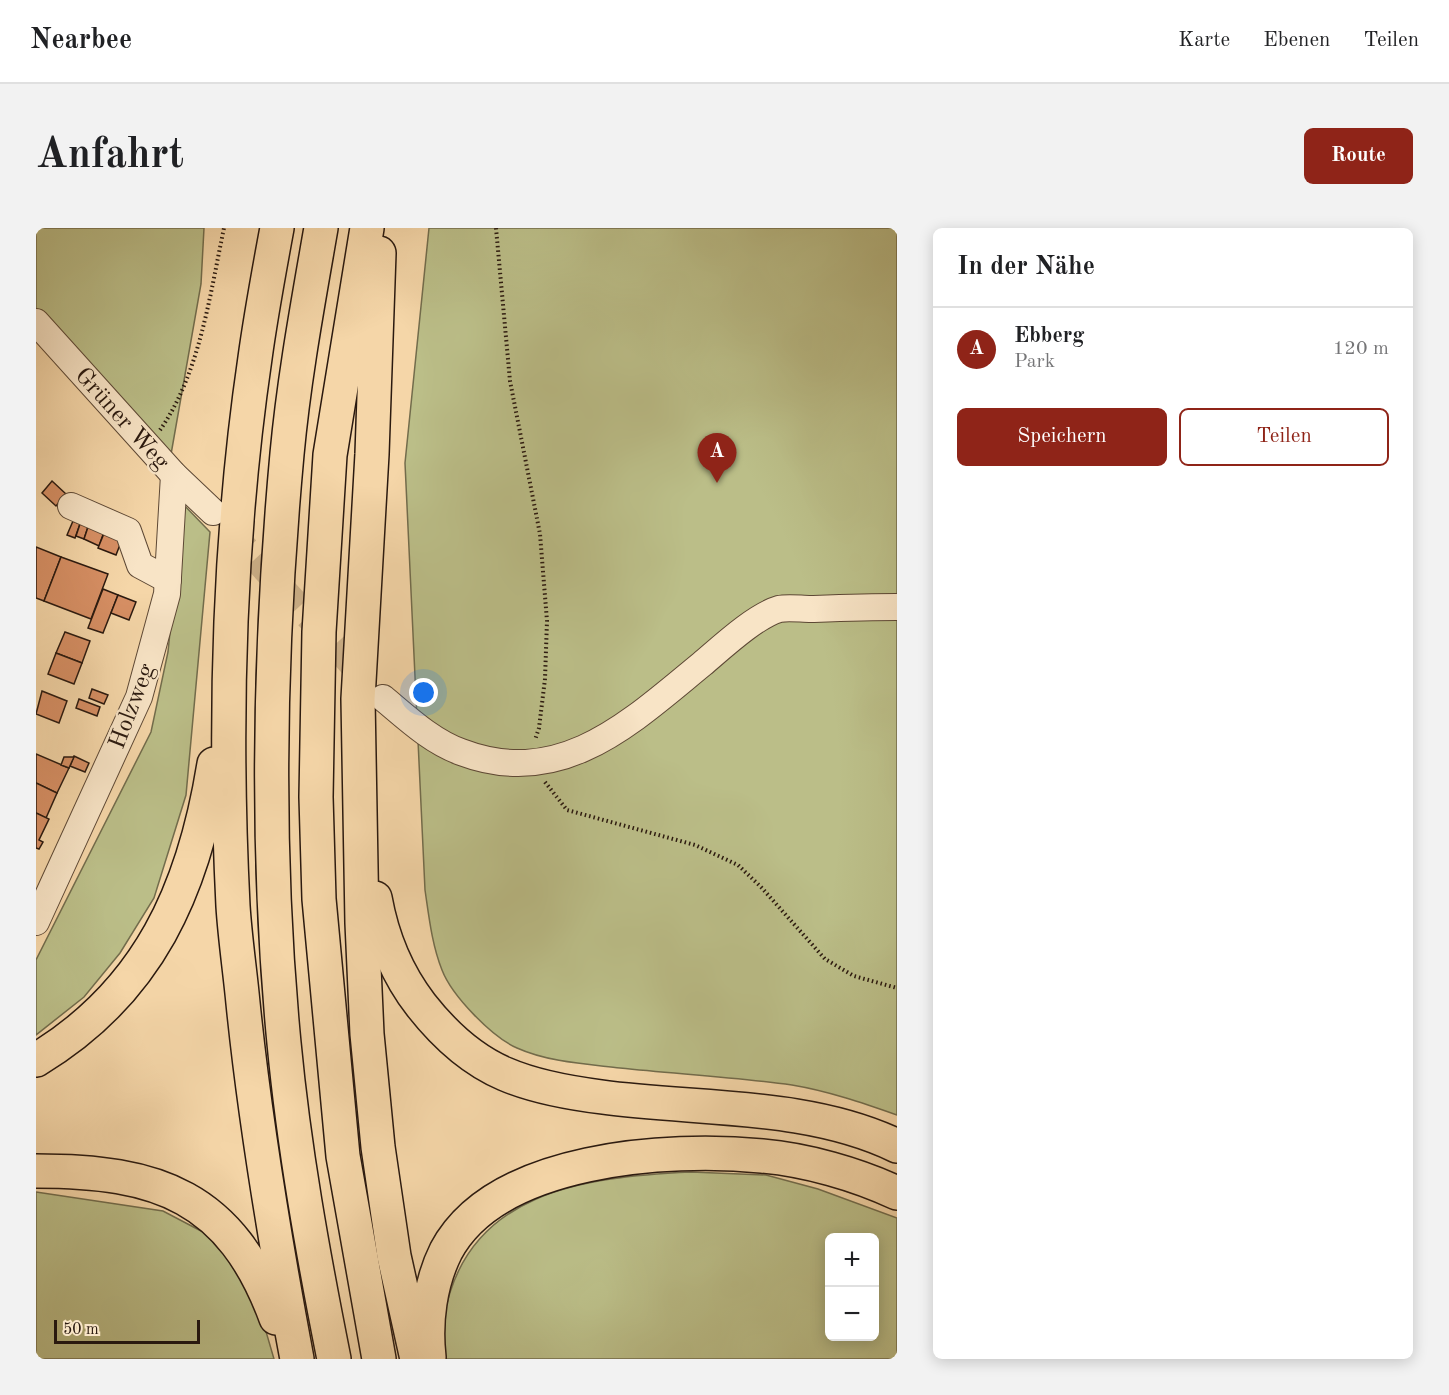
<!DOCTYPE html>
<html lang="de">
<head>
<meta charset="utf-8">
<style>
	:root { --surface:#fff; --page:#f2f2f2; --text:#202124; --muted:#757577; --line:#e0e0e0; --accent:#8f2418 }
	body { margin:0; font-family:"Old Standard TT",serif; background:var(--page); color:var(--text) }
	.controls { position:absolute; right:18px; bottom:18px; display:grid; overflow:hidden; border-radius:9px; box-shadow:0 3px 15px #0003 }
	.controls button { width:54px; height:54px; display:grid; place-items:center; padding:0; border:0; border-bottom:2px solid var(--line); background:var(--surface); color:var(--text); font:30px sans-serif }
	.scale { position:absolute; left:18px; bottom:15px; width:146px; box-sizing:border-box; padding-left:6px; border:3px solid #2a190f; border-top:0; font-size:16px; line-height:21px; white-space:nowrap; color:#2a190f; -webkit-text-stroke:4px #f8e4c6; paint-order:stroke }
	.you { position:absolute; left:388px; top:465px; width:21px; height:21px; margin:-15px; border:4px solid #fff; border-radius:50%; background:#1a73e8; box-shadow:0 0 0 9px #1a73e833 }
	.badge { display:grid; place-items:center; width:39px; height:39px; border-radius:50%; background:var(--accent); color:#fff; font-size:20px; font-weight:700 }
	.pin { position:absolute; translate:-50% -50px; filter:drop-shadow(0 2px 3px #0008) }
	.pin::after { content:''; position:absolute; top:32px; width:21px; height:18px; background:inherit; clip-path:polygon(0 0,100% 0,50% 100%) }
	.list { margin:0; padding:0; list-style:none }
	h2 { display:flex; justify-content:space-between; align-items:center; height:78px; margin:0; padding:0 24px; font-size:26px }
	h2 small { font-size:20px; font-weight:400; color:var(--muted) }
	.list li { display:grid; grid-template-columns:39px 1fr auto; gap:18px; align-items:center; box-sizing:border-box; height:84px; padding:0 24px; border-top:2px solid var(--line) }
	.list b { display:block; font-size:22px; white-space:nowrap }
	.list p { margin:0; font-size:20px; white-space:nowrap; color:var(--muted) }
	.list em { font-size:20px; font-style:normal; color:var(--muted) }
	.actions { display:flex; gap:12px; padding:18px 24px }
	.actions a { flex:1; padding:14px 0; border:2px solid var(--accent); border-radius:9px; text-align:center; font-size:21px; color:var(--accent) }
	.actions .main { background:var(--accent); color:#fff }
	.map { position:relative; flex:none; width:861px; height:1131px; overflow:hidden; border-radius:9px }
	header { display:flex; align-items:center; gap:36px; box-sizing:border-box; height:84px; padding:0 30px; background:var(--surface); border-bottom:2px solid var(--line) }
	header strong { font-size:28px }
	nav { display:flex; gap:33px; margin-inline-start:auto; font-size:21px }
	.intro { display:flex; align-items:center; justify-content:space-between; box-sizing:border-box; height:144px; padding:0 36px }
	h1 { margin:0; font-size:42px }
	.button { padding:15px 27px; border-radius:9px; background:var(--accent); color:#fff; font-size:21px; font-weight:700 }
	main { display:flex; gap:36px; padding:0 36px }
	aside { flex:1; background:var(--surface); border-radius:9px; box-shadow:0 3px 15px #0003 }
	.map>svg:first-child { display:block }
	.green { fill:#bbbe88; stroke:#726c4c; stroke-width:1.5; fill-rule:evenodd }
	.building { fill:#d78f64; stroke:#2a190f; stroke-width:1.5 }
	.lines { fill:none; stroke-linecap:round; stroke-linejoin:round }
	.minor-tunnel { stroke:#ccb089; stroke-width:26; stroke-dasharray:26 13; stroke-linecap:butt }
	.minor-casing { stroke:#5d4835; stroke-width:28 }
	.highway-casing { stroke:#2a190f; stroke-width:36 }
	.path { stroke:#2a190f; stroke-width:4; stroke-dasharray:1.5 3; stroke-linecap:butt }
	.minor { stroke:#f8e4c6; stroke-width:26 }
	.highway { stroke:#f5d6a8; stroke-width:33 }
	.labels { text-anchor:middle; stroke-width:4.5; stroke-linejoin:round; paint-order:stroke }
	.street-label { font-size:24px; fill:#2a190f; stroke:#f8e4c6 }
</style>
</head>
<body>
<header>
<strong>Nearbee</strong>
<nav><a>Karte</a><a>Ebenen</a><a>Teilen</a></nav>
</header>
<div class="intro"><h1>Anfahrt</h1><a class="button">Route</a></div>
<main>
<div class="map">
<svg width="861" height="1131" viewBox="0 0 861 1131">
	<rect width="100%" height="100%" fill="#f5d6a8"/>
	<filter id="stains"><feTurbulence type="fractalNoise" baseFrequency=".00333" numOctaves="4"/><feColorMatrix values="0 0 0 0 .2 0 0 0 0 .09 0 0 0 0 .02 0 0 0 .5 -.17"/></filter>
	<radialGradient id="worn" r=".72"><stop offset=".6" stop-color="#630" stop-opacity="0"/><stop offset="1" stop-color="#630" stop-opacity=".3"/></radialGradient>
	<!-- green -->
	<g class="green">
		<polygon points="0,0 168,0 165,56 134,232 0,82"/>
		<path d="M393 0H861V887C827 875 792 863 756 857 699 849 641 846 584 840 550 836 512 834 481 820 456 809 416 768 406 742 396 717 393 689 389 662L369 235Z"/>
		<polygon points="147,276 174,304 150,567 118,670 84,725 48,769 0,807 0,732 115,504 132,424"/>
		<path d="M655 944 730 947 782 961 861 990V1131H405C406 1117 406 1103 408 1090 429 963 549 949 655 944ZM794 1010H838V1108H794Z"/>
		<polygon points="0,964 127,983 167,1004 182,1016 222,1076 238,1131 0,1131"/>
	</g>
	<!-- building -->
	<g class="building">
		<polygon points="16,253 30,266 20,278 6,265"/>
		<polygon points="37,293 44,296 39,310 31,307"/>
		<polygon points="44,296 53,296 48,311 40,308"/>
		<polygon points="53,296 69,301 63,318 48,311"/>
		<polygon points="69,303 87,309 80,327 62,320"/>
		<polygon points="0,319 25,329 8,373 0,370"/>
		<polygon points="25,329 72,346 55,391 8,373"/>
		<polygon points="67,361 82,367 67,405 52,400"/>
		<polygon points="82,367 100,374 93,392 75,385"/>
		<polygon points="29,404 54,413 46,435 20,425"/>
		<polygon points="20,425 46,435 38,456 12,446"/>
		<polygon points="56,461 72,467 68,476 53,470"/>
		<polygon points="6,463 31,473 23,495 0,486"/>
		<polygon points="43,471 64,479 61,488 40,480"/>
		<polygon points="0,526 33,540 21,565 0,555"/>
		<polygon points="38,528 53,535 49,544 34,538"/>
		<polygon points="28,529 38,529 33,540 25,537"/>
		<polygon points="0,555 21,565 10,590 0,585"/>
		<polygon points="0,585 13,591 3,612 7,614 3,621 0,620"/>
	</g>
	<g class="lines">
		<!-- minor-tunnel -->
		<polyline class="minor-tunnel" points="193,302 330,452"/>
		<!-- minor casing -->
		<g class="minor-casing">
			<g id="minor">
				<polyline points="0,94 138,247 177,284"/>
				<polyline points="35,278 92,303 104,337 132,352"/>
				<path d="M347 470C371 490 395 513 425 524 525 562 594 495 666 436 685 420 719 388 743 381 752 379 765 381 775 381 804 380 832 379 861 379"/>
				<polyline points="0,694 103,469 131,366 138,247"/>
			</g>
		</g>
		<!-- highway casing -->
		<g class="highway-casing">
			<g id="highway">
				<path d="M241 0C233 43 225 86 219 130 193 307 188 499 197 678 199 710 204 743 207 775 219 894 239 1013 261 1131"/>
				<path d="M285 0C272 75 258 150 251 226 233 422 229 618 248 815 258 921 277 1026 298 1131"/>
				<polyline points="331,0 294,227 283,404 280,569 283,671 307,928 343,1131"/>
				<polyline points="343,25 336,226 322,471 326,695 331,806 342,919 358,1028 381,1131"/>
				<path d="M339 670C346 709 361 746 385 777 407 805 436 832 469 846 499 859 534 865 566 869 661 882 773 875 861 918"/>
				<path d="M0 832C113 764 158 661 178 536"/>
				<path d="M0 943C122 943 195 968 240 1090"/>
				<path d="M393 1129C389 1094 394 1055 410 1023 460 929 633 919 726 928 771 932 820 946 861 965"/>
			</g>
		</g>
		<!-- path -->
		<g class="path">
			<polyline points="460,0 474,153 504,306 511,393 509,451 503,500 499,512"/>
			<path d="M124 202C164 145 174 66 188 0"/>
			<polyline points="509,554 531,582 659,617 702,637 725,659 789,731 818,748 861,760"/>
		</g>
		<!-- minor -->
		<use href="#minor" class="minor"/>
		<!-- highway -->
		<use href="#highway" class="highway"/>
	</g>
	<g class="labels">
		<!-- street labels -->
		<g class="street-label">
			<text transform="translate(87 190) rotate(48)" y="8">Grüner Weg</text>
			<text transform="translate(95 478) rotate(-69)" y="8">Holzweg</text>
		</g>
	</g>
	<rect width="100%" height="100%" filter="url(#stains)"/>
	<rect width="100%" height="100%" fill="url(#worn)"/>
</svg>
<div class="controls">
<button>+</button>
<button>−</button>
</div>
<div class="scale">50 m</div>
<div class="you"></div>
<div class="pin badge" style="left:681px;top:255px">A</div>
</div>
<aside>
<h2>In der Nähe<small></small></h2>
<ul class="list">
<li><span class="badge">A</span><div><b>Ebberg</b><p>Park</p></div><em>120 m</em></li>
</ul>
<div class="actions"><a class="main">Speichern</a><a>Teilen</a></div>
</aside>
</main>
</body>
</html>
